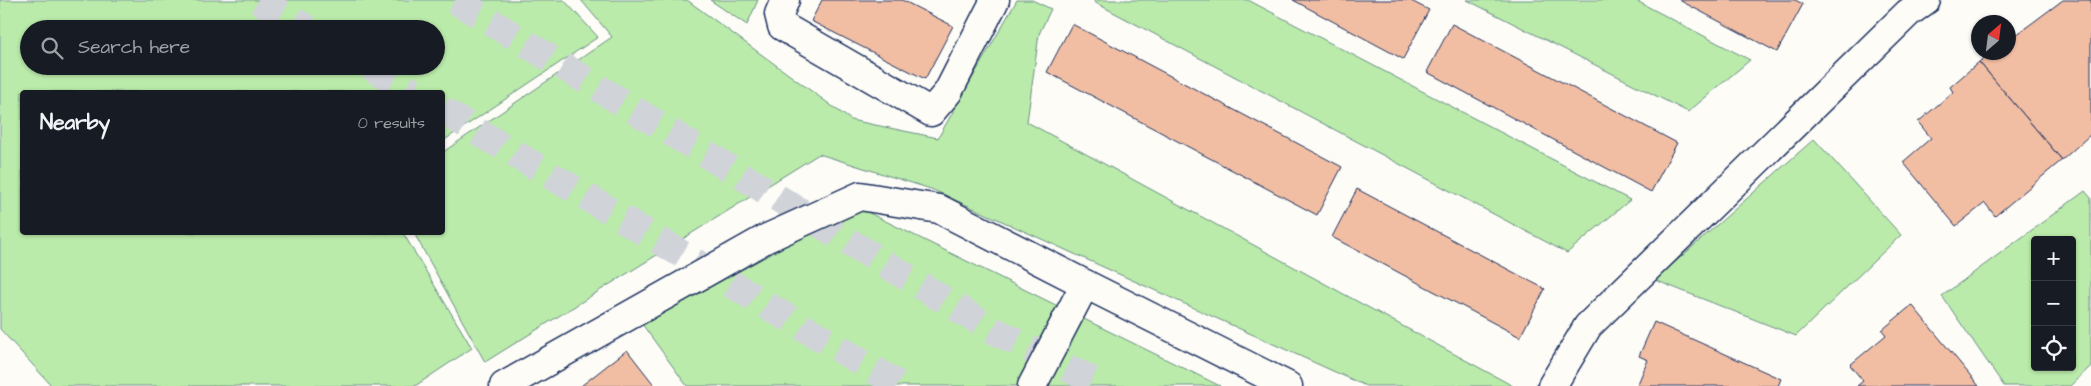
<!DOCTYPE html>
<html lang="en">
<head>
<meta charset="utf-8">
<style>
	:root { --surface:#171b24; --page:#20242c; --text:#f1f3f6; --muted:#9ea1a6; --line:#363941 }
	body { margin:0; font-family:"Architects Daughter",sans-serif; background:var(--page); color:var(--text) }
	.controls { position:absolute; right:15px; bottom:15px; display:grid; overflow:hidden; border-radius:5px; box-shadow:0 1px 4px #0004 }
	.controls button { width:45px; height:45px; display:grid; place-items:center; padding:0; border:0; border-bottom:1px solid var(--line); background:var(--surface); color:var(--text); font:25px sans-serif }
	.compass { position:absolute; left:1971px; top:15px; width:45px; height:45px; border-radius:50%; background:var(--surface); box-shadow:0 1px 4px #0004; rotate:28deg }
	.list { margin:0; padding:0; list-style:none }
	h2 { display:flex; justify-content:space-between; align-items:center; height:65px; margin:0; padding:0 20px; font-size:21px }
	h2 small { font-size:16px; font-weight:400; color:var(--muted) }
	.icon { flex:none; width:28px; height:28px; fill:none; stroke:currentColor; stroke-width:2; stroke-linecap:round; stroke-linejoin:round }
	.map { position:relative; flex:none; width:2091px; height:386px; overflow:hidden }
	.search { position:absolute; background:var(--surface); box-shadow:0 1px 4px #0004; left:20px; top:20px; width:425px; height:55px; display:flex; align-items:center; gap:12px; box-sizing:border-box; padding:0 18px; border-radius:28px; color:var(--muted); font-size:19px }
	.panel { position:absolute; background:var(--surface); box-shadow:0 1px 4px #0004; left:20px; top:90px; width:425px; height:145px; border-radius:5px }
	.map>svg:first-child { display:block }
	.green { fill:#baebaa; stroke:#6a8d84; fill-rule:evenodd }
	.building { fill:#f2bea3; stroke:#1b2f5e }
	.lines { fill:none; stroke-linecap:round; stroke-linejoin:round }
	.highway-tunnel { stroke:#d0d3d8; stroke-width:28; stroke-dasharray:28 14; stroke-linecap:butt }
	.minor-casing { stroke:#1b2f5e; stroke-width:31 }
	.minor { stroke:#fdfcf7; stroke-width:28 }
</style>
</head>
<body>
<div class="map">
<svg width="2091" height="386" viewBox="0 0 2091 386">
	<rect width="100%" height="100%" fill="#fdfcf7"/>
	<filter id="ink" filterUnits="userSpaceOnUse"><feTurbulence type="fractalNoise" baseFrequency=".02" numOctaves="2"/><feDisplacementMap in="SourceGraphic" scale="10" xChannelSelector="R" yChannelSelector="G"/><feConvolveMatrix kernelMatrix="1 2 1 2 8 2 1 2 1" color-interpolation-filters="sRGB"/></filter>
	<g filter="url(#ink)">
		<!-- green -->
		<g class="green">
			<path d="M0 0H564L598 37 443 141 442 92H22V232L403 233 472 348 415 386H52L0 329ZM29 29H436V66H29Z"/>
			<polygon points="581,0 687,0 851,120 938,138 1017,0 1032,0 1051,9 1039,34 1027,122 1513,386 1366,386 931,189 819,154 485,362 414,233 442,232 443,152 612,37"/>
			<polygon points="710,0 758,0 747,25"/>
			<polygon points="1095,0 1248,0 1630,200 1567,253 1094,2"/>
			<polygon points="1467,0 1635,0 1750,60 1688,112"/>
			<polygon points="1814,139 1901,235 1796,336 1655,280"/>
			<path d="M2085 191 2091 198V366L2070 386H2004L1942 296ZM2035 240H2072V367H2035Z"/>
			<polygon points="857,207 1220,386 687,386 642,324"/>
		</g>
		<!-- building -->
		<g class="building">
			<polygon points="822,0 902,0 953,26 925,79 811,21"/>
			<polygon points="1293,0 1409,0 1429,10 1403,59"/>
			<polygon points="1679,0 1795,0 1803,4 1777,52"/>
			<polygon points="2063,0 2091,0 2091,134 2062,160 1979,62 1992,52 2008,52 2008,41"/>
			<polygon points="1072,24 1342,167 1317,215 1047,72"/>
			<polygon points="1452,24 1677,143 1651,192 1427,72"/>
			<polygon points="1979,62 2062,160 1995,216 1985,203 1956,226 1903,162 1931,138 1918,122 1953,92 1950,87"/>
			<polygon points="1357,189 1545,289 1520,337 1332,237"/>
			<polygon points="1912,305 1979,386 1857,386 1863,381 1850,365 1886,335 1882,330"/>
			<polygon points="1654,322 1781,379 1778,386 1637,386 1648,360 1639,356"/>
			<polygon points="627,350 655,386 581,386"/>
		</g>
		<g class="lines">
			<!-- highway-tunnel -->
			<g class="highway-tunnel">
				<polyline points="258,0 308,29"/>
				<polyline points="455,0 993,330 1103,386"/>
				<polyline points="370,66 413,92"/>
				<polyline points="442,110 901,386"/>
			</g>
			<!-- minor casing -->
			<g class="minor-casing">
				<g id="minor">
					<polyline points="785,0 779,14 782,26 931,112 948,92 995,0"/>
					<polyline points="504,386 765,239 860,196 939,209 1085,284"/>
					<polyline points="1032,386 1085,284 1288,386"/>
					<polyline points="1552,386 1588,326 1908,13 1926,0"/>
				</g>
			</g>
			<!-- minor -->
			<use href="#minor" class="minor"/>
		</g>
	</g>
</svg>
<div class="controls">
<button>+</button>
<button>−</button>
<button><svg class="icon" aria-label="locate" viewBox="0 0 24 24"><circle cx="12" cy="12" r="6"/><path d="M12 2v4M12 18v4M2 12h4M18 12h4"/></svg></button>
</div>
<svg class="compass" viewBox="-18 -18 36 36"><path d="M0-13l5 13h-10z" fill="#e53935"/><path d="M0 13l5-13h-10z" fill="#9ea1a6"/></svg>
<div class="search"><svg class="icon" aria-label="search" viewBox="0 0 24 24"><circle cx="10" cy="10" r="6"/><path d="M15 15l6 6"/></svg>Search here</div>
<section class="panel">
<h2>Nearby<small>0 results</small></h2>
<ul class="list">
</ul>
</section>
</div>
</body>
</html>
